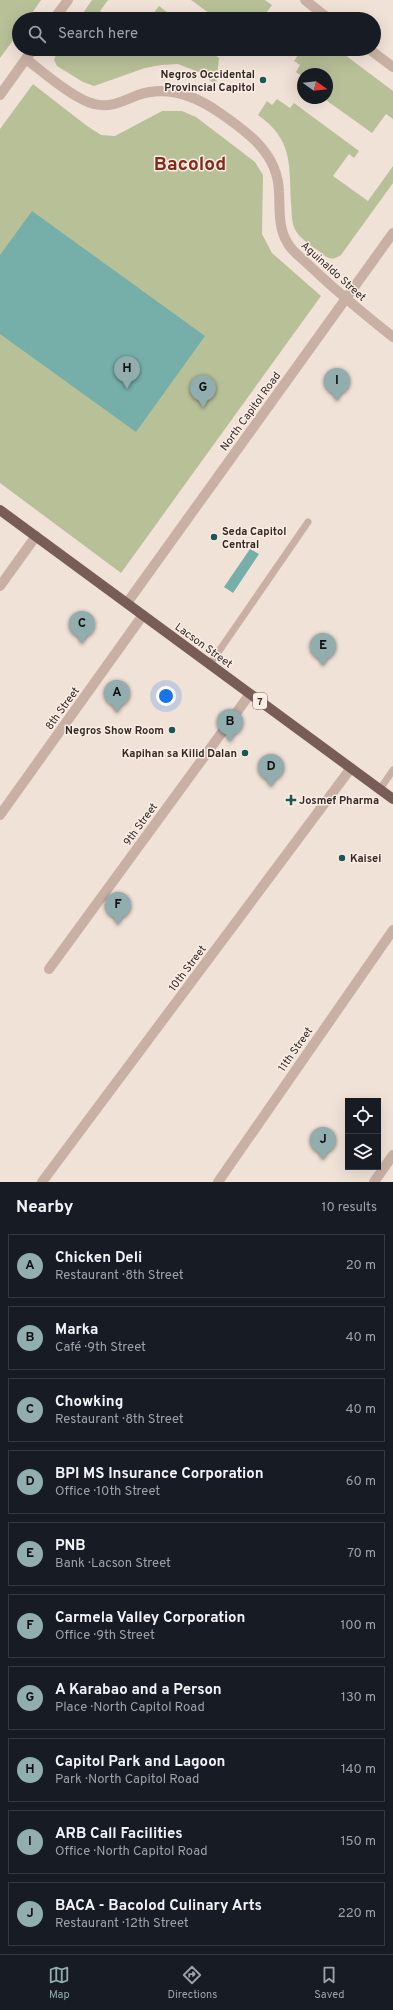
<!DOCTYPE html>
<html lang="en">
<head>
<meta charset="utf-8">
<style>
	:root { --surface:#171b24; --page:#20242c; --text:#f1f3f6; --muted:#9ea1a6; --line:#363941; --accent:#91adad }
	body { margin:0; font-family:Overpass,sans-serif; background:var(--page); color:var(--text) }
	.controls { position:absolute; right:12px; bottom:12px; display:grid; overflow:hidden; border-radius:0px; box-shadow:0 4px 16px #0002 }
	.controls button { width:36px; height:36px; display:grid; place-items:center; padding:0; border:0; border-bottom:1px solid var(--line); background:var(--surface); color:var(--text); font:20px sans-serif }
	.compass { position:absolute; left:297px; top:68px; width:36px; height:36px; border-radius:50%; background:var(--surface); box-shadow:0 4px 16px #0002; rotate:104deg }
	.you { position:absolute; left:166px; top:696px; width:14px; height:14px; margin:-10px; border:3px solid #fff; border-radius:50%; background:#1a73e8; box-shadow:0 0 0 6px #1a73e833 }
	.badge { display:grid; place-items:center; width:26px; height:26px; border-radius:50%; background:var(--accent); color:#111; font-size:13px; font-weight:700 }
	.pin { position:absolute; translate:-50% -33px; filter:drop-shadow(0 1px 2px #0008) }
	.pin::after { content:''; position:absolute; top:21px; width:14px; height:12px; background:inherit; clip-path:polygon(0 0,100% 0,50% 100%) }
	.list { margin:0; padding:0; list-style:none }
	h2 { display:flex; justify-content:space-between; align-items:center; height:52px; margin:0; padding:0 16px; font-size:17px }
	h2 small { font-size:13px; font-weight:400; color:var(--muted) }
	.list li { display:grid; grid-template-columns:26px 1fr auto; gap:12px; align-items:center; box-sizing:border-box; height:64px; margin:0 8px 8px; padding:0 8px; border:1px solid var(--line); border-radius:0px }
	.list b { display:block; font-size:15px; white-space:nowrap }
	.list p { margin:0; font-size:13px; white-space:nowrap; color:var(--muted) }
	.list em { font-size:13px; font-style:normal; color:var(--muted) }
	.icon { flex:none; width:22px; height:22px; fill:none; stroke:currentColor; stroke-width:2; stroke-linecap:round; stroke-linejoin:round }
	.map { position:relative; flex:none; width:393px; height:1182px; overflow:hidden }
	.search { position:absolute; background:var(--surface); box-shadow:0 4px 16px #0002; left:12px; right:12px; top:12px; height:44px; display:flex; align-items:center; gap:10px; box-sizing:border-box; padding:0 14px; border-radius:22px; color:var(--muted); font-size:15px }
	.sheet { height:772px; background:var(--surface) }
	nav { display:flex; justify-content:space-around; align-items:center; box-sizing:border-box; height:56px; border-top:1px solid var(--line); background:var(--surface); font-size:11px; color:var(--muted) }
	nav a { display:grid; justify-items:center; gap:2px }
	nav .on { color:var(--accent) }
	.map>svg:first-child { display:block }
	.green { fill:#b8c098 }
	.water { fill:#76afaa }
	.lines { fill:none; stroke-linecap:round; stroke-linejoin:round }
	.service { stroke:#c9b0a4; stroke-width:7 }
	.minor { stroke:#c9b0a4; stroke-width:10 }
	.tertiary { stroke:#c9b0a4; stroke-width:10 }
	.primary { stroke:#775d56; stroke-width:10 }
	.poi-dot { fill:#1b5753; stroke:#f9ede4; stroke-width:1.5 }
	.labels { text-anchor:middle; stroke-width:3; stroke-linejoin:round; paint-order:stroke }
	.shield { fill:#f9ede4; stroke:#70645f; stroke-width:1 }
	.shield-label { font-size:10px; font-weight:bold; fill:#352926 }
	.poi-label { font-size:11px; font-weight:bold; fill:#352926; stroke:#f9ede4; text-anchor:end }
	.street-label { font-size:11px; fill:#352926; stroke:#f9ede4 }
	.town-label { font-size:19px; font-weight:bold; fill:#85291d; stroke:#f9ede4 }
</style>
</head>
<body>
<div class="map">
<svg width="393" height="1182" viewBox="0 0 393 1182">
	<rect width="100%" height="100%" fill="#f1e2d8"/>
	<!-- green -->
	<g class="green">
		<polygon points="0,0 41,0 28,19 19,19 19,32 0,58"/>
		<polygon points="92,0 108,0 100,11 110,19 79,19"/>
		<polygon points="191,0 265,0 272,5 262,19 217,19"/>
		<polygon points="159,6 176,19 149,19"/>
		<polygon points="58,49 215,49 212,53 219,58 216,85 201,73 178,64 161,65 145,68 94,86 83,82 57,66 54,60"/>
		<polygon points="302,49 337,49 393,91 393,119 386,114 372,133 323,98 327,98 327,74 303,74 303,77 296,72 300,65 294,61"/>
		<polygon points="33,84 87,126 101,135 115,136 162,111 182,111 196,117 255,162 263,175 262,234 272,253 321,296 121,573 0,483 0,129"/>
		<path d="M277 99 290 108 294 103 359 151 354 158 349 154 333 176 368 201 393 166V183L341 255C335 259 332 260 325 256 316 248 298 239 294 227 291 219 292 210 291 203 289 164 293 140 258 115L267 101 272 105Z"/>
	</g>
	<!-- water -->
	<g class="water">
		<polygon points="32,211 205,336 136,432 0,334 0,255"/>
		<polygon points="250,549 259,554 233,593 224,587"/>
	</g>
	<g class="lines">
		<!-- service -->
		<g class="service">
			<polyline points="210,664 308,522"/>
			<polyline points="380,789 393,770"/>
		</g>
		<!-- minor -->
		<g class="minor">
			<path d="M26 59C43 72 75 100 94 104 111 108 123 101 138 95 167 85 196 96 220 113 249 133 278 154 279 192 280 209 278 227 287 242 292 252 302 258 310 266 336 291 364 314 393 337"/>
			<polyline points="0,586 36,536"/>
			<polyline points="0,815 143,615"/>
			<polyline points="49,969 250,694"/>
			<polyline points="42,1182 351,768"/>
			<polyline points="218,1182 393,930"/>
			<polyline points="374,1182 393,1155"/>
		</g>
		<!-- tertiary -->
		<g class="tertiary">
			<polyline points="305,0 329,19"/>
			<polyline points="54,19 68,0"/>
			<polyline points="369,49 393,67"/>
			<polyline points="0,95 33,49"/>
			<polyline points="127,603 393,233"/>
		</g>
		<!-- primary -->
		<polyline class="primary" points="0,510 393,799"/>
	</g>
	<!-- markers -->
	<g class="poi-dot">
		<circle cx="263" cy="80" r="4"/>
		<circle cx="214" cy="537" r="4"/>
		<circle cx="172" cy="730" r="4"/>
		<circle cx="245" cy="753" r="4"/>
		<path d="M289 794h4v4h4v4h-4v4h-4v-4h-4v-4h4z"/>
		<circle cx="342" cy="858" r="4"/>
	</g>
	<g class="labels">
		<!-- shield labels -->
		<rect class="shield" x="253" y="693" width="14" height="16" rx="3"/>
		<g class="shield-label">
			<text x="260" y="705">7</text>
		</g>
		<!-- poi labels -->
		<g class="poi-label">
			<text x="255" y="78">Negros Occidental<tspan x="255" dy="13">Provincial Capitol</tspan></text>
			<text x="222" y="535" text-anchor="start">Seda Capitol<tspan x="222" dy="13">Central</tspan></text>
			<text x="164" y="734">Negros Show Room</text>
			<text x="237" y="757">Kapihan sa Kilid Dalan</text>
			<text x="299" y="804" text-anchor="start">Josmef Pharma</text>
			<text x="350" y="862" text-anchor="start">Kaisei</text>
		</g>
		<!-- street labels -->
		<g class="street-label">
			<text transform="translate(334 271) rotate(42)" y="4">Aguinaldo Street</text>
			<text transform="translate(250 411) rotate(-54)" y="4">North Capitol Road</text>
			<text transform="translate(204 645) rotate(36)" y="4">Lacson Street</text>
			<text transform="translate(62 708) rotate(-54)" y="4">8th Street</text>
			<text transform="translate(140 824) rotate(-54)" y="4">9th Street</text>
			<text transform="translate(187 968) rotate(-53)" y="4">10th Street</text>
			<text transform="translate(295 1049) rotate(-55)" y="4">11th Street</text>
		</g>
		<!-- town labels -->
		<g class="town-label">
			<text x="190" y="170">Bacolod</text>
		</g>
	</g>
</svg>
<div class="controls">
<button><svg class="icon" aria-label="locate" viewBox="0 0 24 24"><circle cx="12" cy="12" r="6"/><path d="M12 2v4M12 18v4M2 12h4M18 12h4"/></svg></button>
<button><svg class="icon" aria-label="layers" viewBox="0 0 24 24"><path d="M12 4l9 5-9 5-9-5zM3 14l9 5 9-5"/></svg></button>
</div>
<svg class="compass" viewBox="-18 -18 36 36"><path d="M0-13l5 13h-10z" fill="#e53935"/><path d="M0 13l5-13h-10z" fill="#9ea1a6"/></svg>
<div class="you"></div>
<div class="pin badge" style="left:117px;top:713px">A</div>
<div class="pin badge" style="left:230px;top:742px">B</div>
<div class="pin badge" style="left:82px;top:644px">C</div>
<div class="pin badge" style="left:271px;top:787px">D</div>
<div class="pin badge" style="left:323px;top:666px">E</div>
<div class="pin badge" style="left:118px;top:925px">F</div>
<div class="pin badge" style="left:203px;top:408px">G</div>
<div class="pin badge" style="left:127px;top:389px">H</div>
<div class="pin badge" style="left:337px;top:401px">I</div>
<div class="pin badge" style="left:323px;top:1160px">J</div>
<div class="search"><svg class="icon" aria-label="search" viewBox="0 0 24 24"><circle cx="10" cy="10" r="6"/><path d="M15 15l6 6"/></svg>Search here</div>
</div>
<section class="sheet">
<h2>Nearby<small>10 results</small></h2>
<ul class="list">
<li><span class="badge">A</span><div><b>Chicken Deli</b><p>Restaurant · 8th Street</p></div><em>20 m</em></li>
<li><span class="badge">B</span><div><b>Marka</b><p>Café · 9th Street</p></div><em>40 m</em></li>
<li><span class="badge">C</span><div><b>Chowking</b><p>Restaurant · 8th Street</p></div><em>40 m</em></li>
<li><span class="badge">D</span><div><b>BPI MS Insurance Corporation</b><p>Office · 10th Street</p></div><em>60 m</em></li>
<li><span class="badge">E</span><div><b>PNB</b><p>Bank · Lacson Street</p></div><em>70 m</em></li>
<li><span class="badge">F</span><div><b>Carmela Valley Corporation</b><p>Office · 9th Street</p></div><em>100 m</em></li>
<li><span class="badge">G</span><div><b>A Karabao and a Person</b><p>Place · North Capitol Road</p></div><em>130 m</em></li>
<li><span class="badge">H</span><div><b>Capitol Park and Lagoon</b><p>Park · North Capitol Road</p></div><em>140 m</em></li>
<li><span class="badge">I</span><div><b>ARB Call Facilities</b><p>Office · North Capitol Road</p></div><em>150 m</em></li>
<li><span class="badge">J</span><div><b>BACA - Bacolod Culinary Arts</b><p>Restaurant · 12th Street</p></div><em>220 m</em></li>
</ul>
</section>
<nav>
<a class="on"><svg class="icon" aria-label="map" viewBox="0 0 24 24"><path d="M3 6l6-2 6 2 6-2v14l-6 2-6-2-6 2zM9 4v14M15 6v14"/></svg>Map</a>
<a><svg class="icon" aria-label="directions" viewBox="0 0 24 24"><path d="M12 3l9 9-9 9-9-9zM9 14v-3h6M13 9l2 2-2 2"/></svg>Directions</a>
<a><svg class="icon" aria-label="saved" viewBox="0 0 24 24"><path d="M7 4h10v16l-5-4-5 4z"/></svg>Saved</a>
</nav>
</body>
</html>
